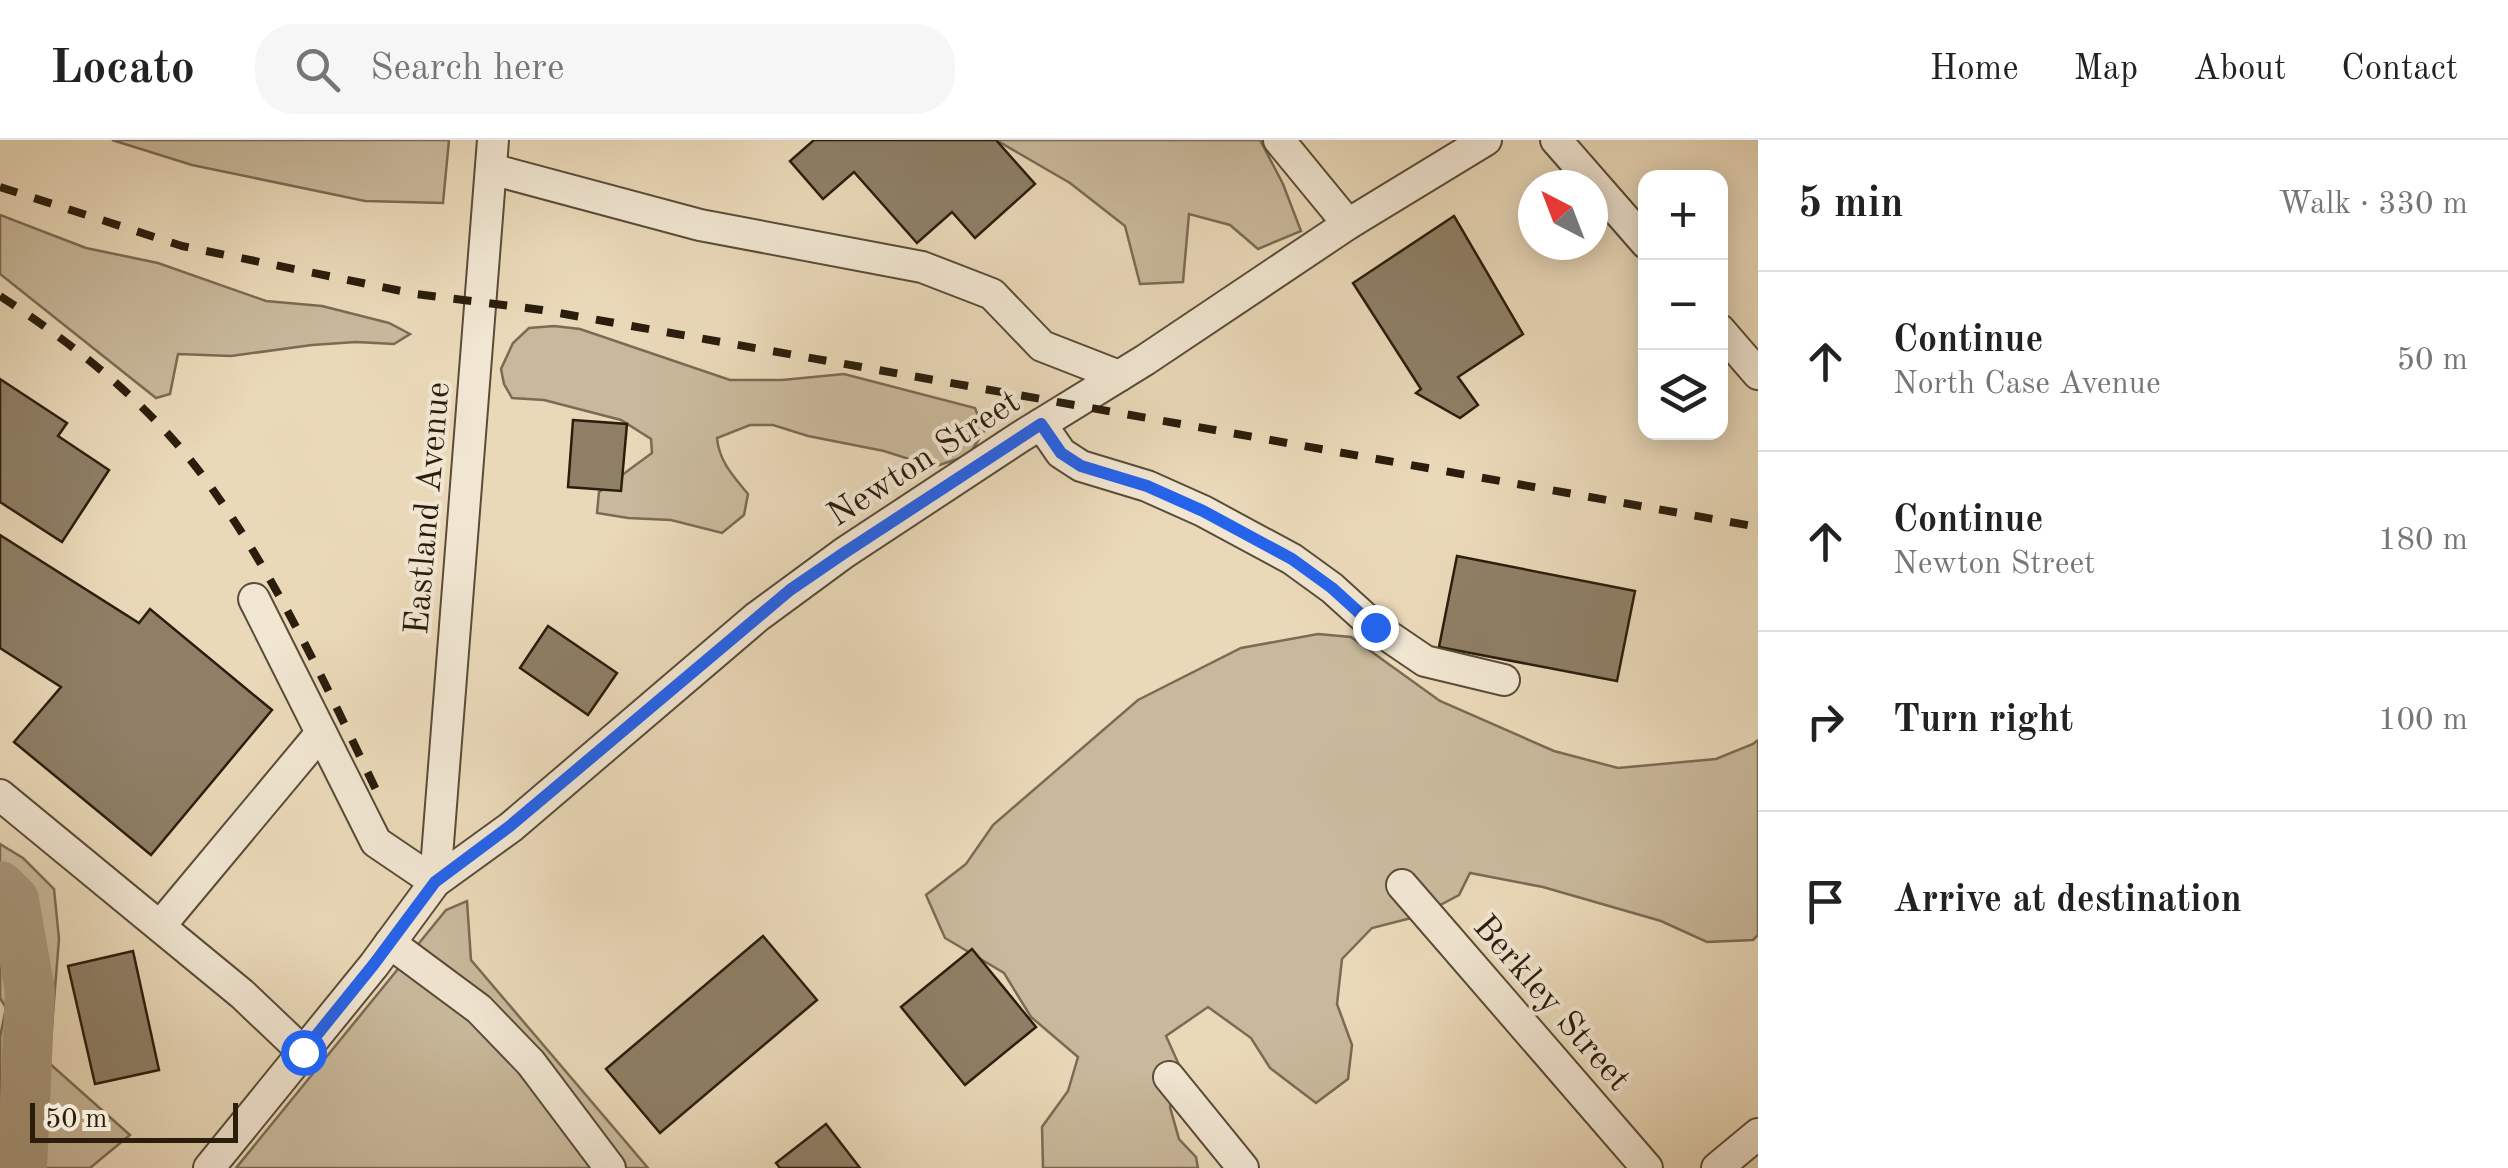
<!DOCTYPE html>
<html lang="en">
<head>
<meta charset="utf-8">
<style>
	:root { --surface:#fff; --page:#f6f6f6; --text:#222; --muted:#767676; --line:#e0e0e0 }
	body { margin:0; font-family:"Old Standard TT",serif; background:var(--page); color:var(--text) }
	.controls { position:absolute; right:30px; top:30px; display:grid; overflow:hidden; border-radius:20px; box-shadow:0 5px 25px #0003 }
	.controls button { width:90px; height:90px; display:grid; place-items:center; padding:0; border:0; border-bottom:2px solid var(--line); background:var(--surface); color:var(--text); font:50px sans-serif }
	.compass { position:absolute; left:1518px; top:30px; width:90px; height:90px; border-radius:50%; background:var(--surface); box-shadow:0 5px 25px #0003; rotate:318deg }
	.scale { position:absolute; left:30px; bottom:25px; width:208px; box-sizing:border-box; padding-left:10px; border:5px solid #2a1d0c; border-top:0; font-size:28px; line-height:35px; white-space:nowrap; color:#2a1d0c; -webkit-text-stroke:8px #f1e6d2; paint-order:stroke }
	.stop { position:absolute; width:30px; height:30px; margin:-22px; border:8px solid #2563eb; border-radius:50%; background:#fff }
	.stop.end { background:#2563eb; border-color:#fff; box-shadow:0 2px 10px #0008 }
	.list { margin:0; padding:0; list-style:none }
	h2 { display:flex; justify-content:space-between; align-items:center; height:130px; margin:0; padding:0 40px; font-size:42px }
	h2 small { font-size:32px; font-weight:400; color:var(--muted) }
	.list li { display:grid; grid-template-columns:65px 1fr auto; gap:30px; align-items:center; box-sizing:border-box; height:180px; padding:0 40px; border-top:2px solid var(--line) }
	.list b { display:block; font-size:38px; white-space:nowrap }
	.list p { margin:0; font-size:32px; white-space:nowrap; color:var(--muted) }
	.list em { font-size:32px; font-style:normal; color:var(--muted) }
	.icon { flex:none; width:55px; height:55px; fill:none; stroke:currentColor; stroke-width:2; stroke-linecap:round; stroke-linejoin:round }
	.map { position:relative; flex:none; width:1758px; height:1028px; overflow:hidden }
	header { display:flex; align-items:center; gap:60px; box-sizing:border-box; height:140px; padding:0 50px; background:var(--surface); border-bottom:2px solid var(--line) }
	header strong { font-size:48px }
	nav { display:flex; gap:55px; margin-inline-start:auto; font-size:35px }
	.search { width:700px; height:90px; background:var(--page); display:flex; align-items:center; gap:25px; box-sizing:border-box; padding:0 35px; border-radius:40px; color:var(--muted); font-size:38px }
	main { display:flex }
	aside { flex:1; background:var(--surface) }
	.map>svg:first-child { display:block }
	.green { fill:#c9b99c; stroke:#7a6b54; stroke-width:2.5 }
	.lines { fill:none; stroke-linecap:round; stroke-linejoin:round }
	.river { stroke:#a9997e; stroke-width:50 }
	.building { fill:#8e7f66; stroke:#2a1d0c; stroke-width:2.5 }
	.minor-casing { stroke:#5a4c37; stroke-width:34 }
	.minor { stroke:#f1e6d2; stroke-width:30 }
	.rail { stroke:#2a1d0c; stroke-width:8; stroke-dasharray:18 18; stroke-linecap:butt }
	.route { stroke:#2563eb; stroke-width:12 }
	.labels { text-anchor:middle; stroke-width:8; stroke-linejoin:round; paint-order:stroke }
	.street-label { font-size:35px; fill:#2a1d0c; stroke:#f1e6d2 }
</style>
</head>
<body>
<header>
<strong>Locato</strong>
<div class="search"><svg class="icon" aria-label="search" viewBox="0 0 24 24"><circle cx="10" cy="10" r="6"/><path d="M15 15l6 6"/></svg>Search here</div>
<nav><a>Home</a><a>Map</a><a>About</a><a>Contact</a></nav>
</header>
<main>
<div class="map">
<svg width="1758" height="1028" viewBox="0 0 1758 1028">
	<rect width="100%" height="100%" fill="#ead9b9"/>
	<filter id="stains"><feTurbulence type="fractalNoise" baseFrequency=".002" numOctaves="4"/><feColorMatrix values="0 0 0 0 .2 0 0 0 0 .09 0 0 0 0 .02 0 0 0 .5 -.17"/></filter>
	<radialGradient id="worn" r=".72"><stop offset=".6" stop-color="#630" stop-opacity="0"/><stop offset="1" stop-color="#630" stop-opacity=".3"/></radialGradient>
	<!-- green -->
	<g class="green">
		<polygon points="112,0 449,0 443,63 365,61 192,25"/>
		<polygon points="996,0 1260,0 1283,44 1301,91 1258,109 1230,85 1189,74 1183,142 1140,144 1125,86 1070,43"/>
		<polygon points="0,75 86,108 158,123 266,161 322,166 389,183 410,194 394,204 356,202 312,205 231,216 178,214 170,254 156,258 0,134"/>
		<path d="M554 186 580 189 730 240H782L844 234 975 268 984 291 969 315 934 327 884 311 808 296 773 285H750L717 298C719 321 733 336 748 354L744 375 722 393 671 380 628 378 597 373 599 352 652 313 651 299 621 280 544 260 512 258 504 244 501 229 513 203 529 188Z"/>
		<polygon points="1318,494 1351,497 1440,561 1554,611 1618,628 1716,619 1753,604 1758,600 1758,795 1753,800 1707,802 1661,781 1543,747 1470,733 1459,755 1419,776 1372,788 1342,819 1337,864 1352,905 1348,939 1316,963 1270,928 1251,898 1208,867 1166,896 1180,927 1170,967 1179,999 1196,1017 1198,1028 1043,1028 1042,987 1068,951 1078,917 1031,877 1004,833 945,798 926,755 966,724 993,685 1138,560 1241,508"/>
		<polygon points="0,704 23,718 54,749 59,799 49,923 130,995 90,1028 0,1028 0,897 6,868 0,858"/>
		<polygon points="467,761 471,820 648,1028 236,1028 446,770"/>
	</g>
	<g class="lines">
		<!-- river -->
		<polyline class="river" points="0,746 14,760 30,851 22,1028"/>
	</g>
	<!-- building -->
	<g class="building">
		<polygon points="814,0 996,0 1035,44 975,98 952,72 917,103 854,32 823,59 790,21"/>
		<polygon points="1454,76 1523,194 1458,237 1478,265 1460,278 1416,253 1421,249 1353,143"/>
		<polygon points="0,239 67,283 58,296 109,330 62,402 0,362"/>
		<polygon points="573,280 627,284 621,351 568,347"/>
		<polygon points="0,395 139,483 150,469 272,570 151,715 14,602 61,547 0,508"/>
		<polygon points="1457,416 1635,451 1617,541 1439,507"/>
		<polygon points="548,486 617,533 588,575 520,528"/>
		<polygon points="763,796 817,860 660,993 606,929"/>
		<polygon points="972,809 1036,887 965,945 901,867"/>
		<polygon points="133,811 159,930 95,944 68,826"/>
		<polygon points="826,984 860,1028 780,1028 776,1023"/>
	</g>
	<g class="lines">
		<!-- minor casing -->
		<g class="minor-casing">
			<g id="minor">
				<polyline points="1279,0 1348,84"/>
				<polyline points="1556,0 1646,103"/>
				<polyline points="491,29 700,85 922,127 992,154 1042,206 1119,236"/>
				<polyline points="1720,190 1758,234"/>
				<polyline points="1041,284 1061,313 1081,326 1147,346 1203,371 1292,419 1332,448 1375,487 1425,521 1504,540"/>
				<polyline points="254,459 376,702 435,742"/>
				<polyline points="0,655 242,854 303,912"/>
				<polyline points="435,742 493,0"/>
				<polyline points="1402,745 1647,1028"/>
				<polyline points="160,786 321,593"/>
				<polyline points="390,803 479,869 531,923 610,1028"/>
				<polyline points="1169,937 1243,1028"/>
				<polyline points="209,1028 374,825 435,742 511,687 757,477 844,413 1020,297 1145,220 1348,84 1486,0"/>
				<polyline points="1717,1028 1758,994"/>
			</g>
		</g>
		<!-- minor -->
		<use href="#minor" class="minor"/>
		<!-- rail -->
		<g class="rail">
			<polyline points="0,47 182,106 416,154 542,170 1758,387"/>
			<path d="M0 156C78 207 153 267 208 343 278 439 328 550 379 656"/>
		</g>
	</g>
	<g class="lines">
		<!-- route -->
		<polyline class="route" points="303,912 374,824 435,742 510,686 790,450 844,413 1041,284 1061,313 1081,326 1147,346 1203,371 1292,419 1332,448 1375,487"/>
	</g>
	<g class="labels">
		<!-- street labels -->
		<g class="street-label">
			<text transform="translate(923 317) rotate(-33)" y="12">Newton Street</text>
			<text transform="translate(426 368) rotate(-85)" y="12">Eastland Avenue</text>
			<text transform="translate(1553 862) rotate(49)" y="12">Berkley Street</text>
		</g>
	</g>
	<rect width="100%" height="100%" filter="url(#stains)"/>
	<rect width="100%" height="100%" fill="url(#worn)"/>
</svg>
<div class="controls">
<button>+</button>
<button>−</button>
<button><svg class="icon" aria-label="layers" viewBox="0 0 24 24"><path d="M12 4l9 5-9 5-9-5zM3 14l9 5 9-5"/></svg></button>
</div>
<svg class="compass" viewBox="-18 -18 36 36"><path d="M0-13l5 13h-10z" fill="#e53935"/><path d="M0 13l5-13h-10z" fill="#767676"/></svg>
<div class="scale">50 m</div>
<div class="stop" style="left:303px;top:912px"></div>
<div class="stop end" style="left:1375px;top:487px"></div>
</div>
<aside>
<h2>5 min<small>Walk · 330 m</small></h2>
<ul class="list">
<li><svg class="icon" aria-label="ahead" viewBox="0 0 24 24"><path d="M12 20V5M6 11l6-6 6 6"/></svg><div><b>Continue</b><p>North Case Avenue</p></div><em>50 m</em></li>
<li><svg class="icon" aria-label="ahead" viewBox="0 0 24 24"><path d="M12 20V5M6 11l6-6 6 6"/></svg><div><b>Continue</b><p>Newton Street</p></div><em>180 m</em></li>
<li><svg class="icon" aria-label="right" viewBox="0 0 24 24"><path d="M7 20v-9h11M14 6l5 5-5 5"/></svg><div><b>Turn right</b></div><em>100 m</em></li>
<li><svg class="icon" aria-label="arrive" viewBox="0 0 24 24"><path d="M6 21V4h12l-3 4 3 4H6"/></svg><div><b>Arrive at destination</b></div></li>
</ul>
</aside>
</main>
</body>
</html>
